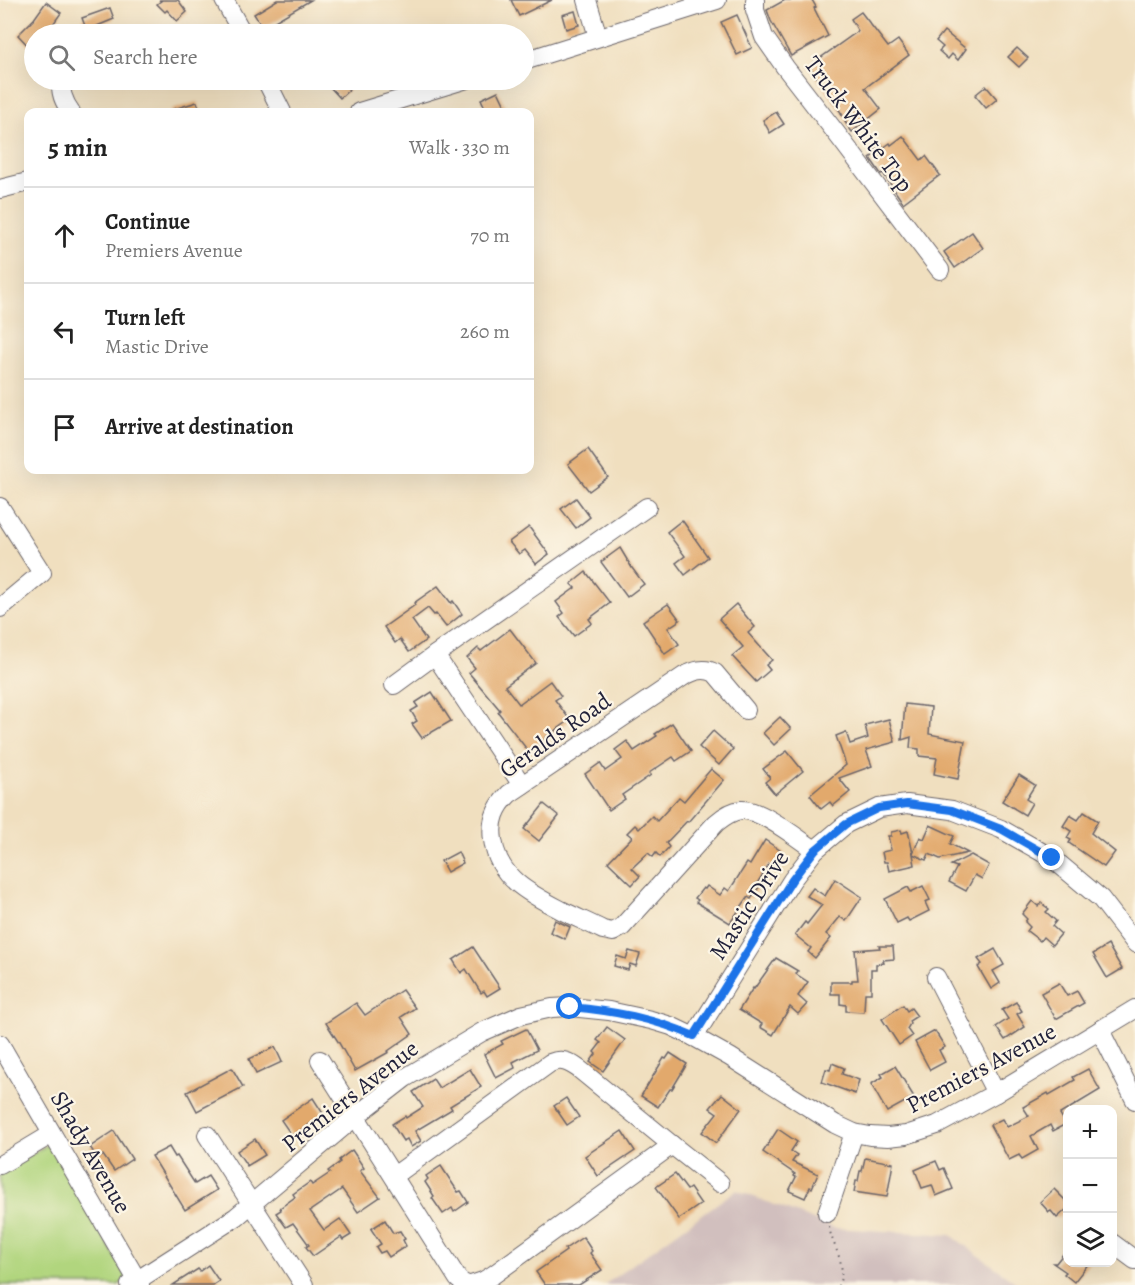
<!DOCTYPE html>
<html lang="en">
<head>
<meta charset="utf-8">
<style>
	:root { --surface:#fff; --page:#f6f6f6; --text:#222; --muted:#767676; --line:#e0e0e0 }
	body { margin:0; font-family:Alegreya,serif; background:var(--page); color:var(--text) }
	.controls { position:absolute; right:18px; bottom:18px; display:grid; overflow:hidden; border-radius:12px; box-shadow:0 6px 24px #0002 }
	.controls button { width:54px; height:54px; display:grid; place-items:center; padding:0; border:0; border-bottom:2px solid var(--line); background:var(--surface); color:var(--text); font:30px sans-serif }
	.stop { position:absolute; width:18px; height:18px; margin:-14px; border:4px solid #1a73e8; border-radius:50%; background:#fff }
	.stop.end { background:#1a73e8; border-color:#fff; box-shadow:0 2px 6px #0008 }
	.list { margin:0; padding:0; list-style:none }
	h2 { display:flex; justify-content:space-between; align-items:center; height:78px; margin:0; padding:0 24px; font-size:26px }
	h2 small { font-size:20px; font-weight:400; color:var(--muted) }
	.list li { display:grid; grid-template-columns:39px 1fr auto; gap:18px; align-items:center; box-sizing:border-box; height:96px; padding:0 24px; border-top:2px solid var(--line) }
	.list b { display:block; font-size:22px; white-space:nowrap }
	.list p { margin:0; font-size:20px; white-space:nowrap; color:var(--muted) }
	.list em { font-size:20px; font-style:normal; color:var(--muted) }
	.icon { flex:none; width:33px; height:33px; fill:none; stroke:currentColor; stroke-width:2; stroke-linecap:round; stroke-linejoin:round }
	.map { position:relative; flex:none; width:1135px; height:1285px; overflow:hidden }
	.search { position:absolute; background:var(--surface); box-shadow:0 6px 24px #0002; left:24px; top:24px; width:510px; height:66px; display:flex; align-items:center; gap:15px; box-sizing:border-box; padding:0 21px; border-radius:33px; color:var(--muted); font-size:22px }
	.panel { position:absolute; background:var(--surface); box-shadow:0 6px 24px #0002; left:24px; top:108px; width:510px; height:366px; border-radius:12px }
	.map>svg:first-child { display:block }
	.industrial { fill:#d1bfbe }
	.green { fill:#b1d57e; stroke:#6a7c5c; stroke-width:1.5 }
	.building { fill:#e2a96c }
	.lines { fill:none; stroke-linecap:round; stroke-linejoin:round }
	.minor-casing { stroke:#6a6469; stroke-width:20 }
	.path { stroke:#6a6469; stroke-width:2; stroke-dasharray:1.5 4.5; stroke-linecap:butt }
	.minor { stroke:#fff; stroke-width:18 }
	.route { stroke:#1a73e8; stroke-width:8 }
	.labels { text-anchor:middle; stroke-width:4.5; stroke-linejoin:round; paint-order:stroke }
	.street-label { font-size:24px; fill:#22223b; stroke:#fcf5e5 }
</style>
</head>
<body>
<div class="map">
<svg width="1135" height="1285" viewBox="0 0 1135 1285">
	<rect width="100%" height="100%" fill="#fcf5e5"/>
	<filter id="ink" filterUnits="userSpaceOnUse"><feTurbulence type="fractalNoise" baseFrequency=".0167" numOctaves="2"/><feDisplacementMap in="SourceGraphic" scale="12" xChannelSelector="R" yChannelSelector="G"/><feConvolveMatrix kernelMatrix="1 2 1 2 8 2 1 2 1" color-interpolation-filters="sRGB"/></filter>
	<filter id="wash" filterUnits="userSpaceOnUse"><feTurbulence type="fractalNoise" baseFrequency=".008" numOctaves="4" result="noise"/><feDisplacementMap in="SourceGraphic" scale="24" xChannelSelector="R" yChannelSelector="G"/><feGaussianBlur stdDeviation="1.35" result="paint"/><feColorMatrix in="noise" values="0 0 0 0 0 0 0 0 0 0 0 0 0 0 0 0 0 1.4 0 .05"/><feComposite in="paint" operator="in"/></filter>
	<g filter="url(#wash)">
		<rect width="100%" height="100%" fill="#f0dfbf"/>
		<!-- industrial -->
		<polygon class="industrial" points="736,1190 834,1228 951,1235 1019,1285 604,1285"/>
		<!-- green -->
		<polygon class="green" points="50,1143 128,1279 118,1285 0,1285 0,1173"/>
		<g id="blocks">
			<!-- building -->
			<g class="building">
				<polygon points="159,0 178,0 187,12 177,21 167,10 165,12 157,4 161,1"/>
				<polygon points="277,0 311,0 263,28 254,14"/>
				<polygon points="511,0 552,0 519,16"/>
				<polygon points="785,0 812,0 816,7 814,8 828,36 791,56 771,21 767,10"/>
				<polygon points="46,2 61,13 46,34 34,34 34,52 18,35 34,19"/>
				<polygon points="110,8 114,19 97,26 99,32 88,34 82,18"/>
				<polygon points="575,11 579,25 566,29 562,15"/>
				<polygon points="861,12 888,47 898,40 909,55 865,88 881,109 852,132 845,122 846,121 841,114 842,114 809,66 858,31 851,19"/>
				<polygon points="737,15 752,48 737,55 721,22"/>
				<polygon points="944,31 966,49 958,60 952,54 948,59 939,51 943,47 936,41"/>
				<polygon points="1017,48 1028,58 1019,67 1008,57"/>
				<polygon points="339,80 341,80 349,90 340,98 330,87"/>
				<polygon points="986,86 997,99 986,108 975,95"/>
				<polygon points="498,91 508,112 487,112 481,99"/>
				<polygon points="197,102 201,112 172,112 171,110"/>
				<polygon points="776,112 784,124 770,133 763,120"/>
				<polygon points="903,136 921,160 926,156 940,175 903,203 883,173 881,174 870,158 874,155 872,153 882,145 883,148 890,143 891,145"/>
				<polygon points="972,232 983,248 955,268 944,252"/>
				<polygon points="588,449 608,477 589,491 568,464"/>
				<polygon points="576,498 590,517 576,528 561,509"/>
				<polygon points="682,520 708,557 685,575 676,563 685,556 667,532"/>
				<polygon points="529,527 549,554 536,564 525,550 519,554 509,542"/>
				<polygon points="620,548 632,568 644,584 627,597 601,562"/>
				<polygon points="586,572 610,603 589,619 592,623 574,636 559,617 564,613 556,602 575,588 571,584"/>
				<polygon points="438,586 451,603 453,601 462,614 446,627 436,614 434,615 428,608 412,620 426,640 409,652 400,639 395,643 384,627 415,605 414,603"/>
				<polygon points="668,604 680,620 668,628 679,644 665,654 643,621"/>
				<polygon points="736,604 755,627 748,633 772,660 766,665 770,670 756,682 732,656 743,647 719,619"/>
				<polygon points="510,629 536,663 505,686 519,704 550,681 561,696 555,700 570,720 545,738 546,739 529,752 498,712 500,710 469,673 475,668 467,658 478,648 481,651"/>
				<polygon points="432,692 451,721 422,738 412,724 417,721 411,711 418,707 415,703"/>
				<polygon points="905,704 931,707 929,734 965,741 958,779 934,774 937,758 919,756 919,749 910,748 911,737 902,740"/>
				<polygon points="780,717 791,729 774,745 763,733"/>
				<polygon points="889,719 895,742 866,750 872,766 839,778 850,792 833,806 830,802 821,809 810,795 846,765 836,736 846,732 850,744 868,738 865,725"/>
				<polygon points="672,723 691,751 676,761 673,757 649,773 651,775 622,795 625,799 609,810 585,774 600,763 605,771 622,759 615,750 627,741 634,751 657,736 655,734"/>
				<polygon points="713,731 733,749 719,765 699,747"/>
				<polygon points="787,751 803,771 775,794 765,782 770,778 763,769"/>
				<polygon points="711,769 724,780 688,822 687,821 666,843 669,847 660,857 656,853 653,857 648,853 632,868 640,876 632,885 608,862 632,837 627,833 635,825 639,829 652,816 657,821 679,797 684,801"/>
				<polygon points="1019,775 1035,785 1026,799 1032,803 1025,815 1002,801"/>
				<polygon points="544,804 559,816 539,841 524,829"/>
				<polygon points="1084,812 1098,821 1091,833 1115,852 1104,867 1069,843 1071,840 1067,838 1071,831 1063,826 1070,815 1078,820"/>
				<polygon points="930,825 954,836 950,844 968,853 940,859 929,854 926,860 913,854 915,865 889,871 887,862 884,862 882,852 891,850 888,836 891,836 891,832 901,830 902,833 908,831 913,853 920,837 924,839"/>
				<polygon points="765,840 784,853 776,868 769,864 756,885 759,887 751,899 748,897 730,923 696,902 698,900 695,898 703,888 705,889 707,886 720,895 725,888 729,891 747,863 750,865"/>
				<polygon points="458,852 463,863 447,872 441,861"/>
				<polygon points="971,855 989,865 982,879 975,875 966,891 949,882 957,867 951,865"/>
				<polygon points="835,879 862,897 846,921 840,917 826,934 831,938 815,958 808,952 811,948 795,935 805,922 807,924 822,905 807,896 813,888 825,896"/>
				<polygon points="923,886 930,900 925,902 929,911 909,921 907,918 897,923 885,899 908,887 911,892"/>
				<polygon points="1032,901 1038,906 1041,903 1049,909 1046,912 1056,921 1052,926 1061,934 1052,945 1043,937 1040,941 1027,931 1030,927 1025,922 1027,919 1022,914"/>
				<polygon points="555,920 570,927 565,939 550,932"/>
				<polygon points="1108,945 1122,969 1107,978 1093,954"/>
				<polygon points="879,946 893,946 894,959 883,960 884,963 876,964 876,969 871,969 871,993 865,993 864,1012 846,1011 846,1005 840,1004 840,994 831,994 831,982 852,982 852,980 858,980 855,950 880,948"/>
				<polygon points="473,947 500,988 487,996 484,991 481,993 466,969 461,973 453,960"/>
				<polygon points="995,949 1004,965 993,971 1000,983 991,989 978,967 982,964 978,959"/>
				<polygon points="629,951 640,954 636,966 630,964 628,970 614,966 617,956 626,959"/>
				<polygon points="776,958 798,971 796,974 808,982 798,996 807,1004 798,1014 790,1007 773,1035 760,1027 762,1024 739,1010 753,988 754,989"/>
				<polygon points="1059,983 1067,996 1077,991 1084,1003 1056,1019 1041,993"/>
				<polygon points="402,990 415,1008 401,1017 412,1034 388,1051 389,1052 355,1071 339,1043 326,1023 356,1003 365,1015"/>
				<polygon points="1016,1002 1022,1011 1017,1014 1025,1027 1005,1040 996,1027 1008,1019 1002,1010"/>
				<polygon points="903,1005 907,1011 911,1008 917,1016 909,1021 910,1024 907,1029 912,1036 899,1045 882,1019"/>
				<polygon points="607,1027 625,1040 603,1071 590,1062 596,1054 594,1052 601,1043 597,1040"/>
				<polygon points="526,1029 537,1050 513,1062 515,1068 496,1078 484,1054 503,1044 501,1041"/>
				<polygon points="935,1031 945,1047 939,1050 945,1062 930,1070 915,1042"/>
				<polygon points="275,1047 282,1062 256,1074 249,1059"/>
				<polygon points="670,1053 687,1064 672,1089 670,1089 658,1107 641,1096 664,1058 666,1059"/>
				<polygon points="832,1063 844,1068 842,1074 859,1080 855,1094 822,1082 826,1069 830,1070"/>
				<polygon points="895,1066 914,1097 887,1112 871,1084 883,1077 881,1074"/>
				<polygon points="232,1068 243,1087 197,1111 187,1092"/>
				<polygon points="470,1069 481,1087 450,1106 452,1109 415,1131 421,1141 411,1147 407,1139 403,1141 392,1124 405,1116 406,1118 423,1107 413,1092 433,1079 439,1088"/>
				<polygon points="1088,1069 1100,1090 1060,1114 1066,1124 1053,1131 1050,1125 1031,1136 1038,1150 1022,1159 1019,1155 1009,1160 990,1125 1002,1119 1007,1127 1029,1116 1023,1107 1048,1093 1049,1095 1075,1080 1073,1077"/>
				<polygon points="722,1094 741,1109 716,1143 702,1132 717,1113 710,1108"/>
				<polygon points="313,1098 324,1115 292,1136 281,1120"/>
				<polygon points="566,1098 579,1117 567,1125 554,1106"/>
				<polygon points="778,1129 797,1142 791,1151 797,1155 792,1162 818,1174 812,1188 810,1187 805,1198 789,1191 796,1177 794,1176 795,1174 763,1152"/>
				<polygon points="114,1131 132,1159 114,1171 103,1155 98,1159 90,1147"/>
				<polygon points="622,1131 635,1151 598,1176 585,1156"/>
				<polygon points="255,1139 265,1155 247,1166 237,1151"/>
				<polygon points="169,1147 175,1157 177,1156 195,1184 208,1176 217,1190 185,1210 152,1156"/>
				<polygon points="352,1150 364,1168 360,1171 380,1197 358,1212 342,1189 310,1211 324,1230 340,1219 351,1235 343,1240 341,1237 313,1256 306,1247 309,1245 293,1223 286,1227 276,1213 281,1210 280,1208 295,1197 293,1194 310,1182 312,1185 330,1173 328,1171 340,1162 339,1160"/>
				<polygon points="865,1158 893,1163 887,1197 854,1192 856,1181 858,1181 860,1171 862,1171"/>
				<polygon points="936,1161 940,1170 944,1168 953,1189 936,1196 932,1185 922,1188 915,1170"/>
				<polygon points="441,1166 458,1192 461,1191 468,1202 454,1212 452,1208 443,1214 432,1198 434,1196 425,1182 428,1179 426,1176"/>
				<polygon points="675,1174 687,1190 690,1188 701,1204 679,1219 656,1187"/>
				<polygon points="1054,1189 1068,1203 1068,1208 1057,1218 1051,1211 1049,1212 1040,1202"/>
				<polygon points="385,1220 393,1233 400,1231 405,1239 403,1240 406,1246 389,1257 385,1251 380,1253 376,1247 381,1244 371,1229"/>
				<polygon points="583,1237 592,1251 590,1253 602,1270 579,1285 545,1285 536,1272 566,1251 565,1249"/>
				<polygon points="1068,1248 1068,1263 1089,1263 1074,1282 1064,1274 1066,1272 1053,1263 1056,1263"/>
				<polygon points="208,1265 219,1281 213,1285 173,1285 198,1269 200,1271"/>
			</g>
		</g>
	</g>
	<g filter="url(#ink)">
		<use href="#blocks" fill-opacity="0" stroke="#6a6469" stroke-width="1.5"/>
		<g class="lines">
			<!-- minor casing -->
			<g class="minor-casing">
				<g id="minor">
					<polyline points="224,0 243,34"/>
					<polyline points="587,0 598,37"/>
					<polyline points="755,0 755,10 764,37 785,67 840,138 940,270"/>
					<polyline points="524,61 717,0"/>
					<path d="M62 80C59 92 64 102 71 112"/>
					<polyline points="266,80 282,112"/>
					<polyline points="359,112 464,80"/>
					<polyline points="0,189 28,182"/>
					<polyline points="0,507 42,573 0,608"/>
					<polyline points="435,655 522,785"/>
					<polyline points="394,685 435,655 647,507"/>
					<path d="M746 710 715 673C704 667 694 671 684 676L509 794C496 807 490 821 493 840 498 878 530 894 561 910 575 917 589 923 603 930L613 932 622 927 716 823C723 817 731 811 741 810 760 808 798 839 815 850"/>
					<polyline points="936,977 996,1093"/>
					<polyline points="1100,1030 1135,1100"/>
					<polyline points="694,1037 792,880 815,850 846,824 879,808 907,804 952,810 1001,829 1052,858 1101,899 1135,943"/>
					<polyline points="0,1044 140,1285"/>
					<polyline points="320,1060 458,1279 463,1283 468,1285"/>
					<polyline points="207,1135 304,1285"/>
					<polyline points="0,1165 52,1134"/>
					<path d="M394 1176 550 1063C562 1058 569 1062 579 1069L672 1145 720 1183"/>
					<polyline points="827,1213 854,1133"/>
					<polyline points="1112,1243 1135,1260"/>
					<polyline points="130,1285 236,1217 356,1116 405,1078 482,1032 521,1015 552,1008 570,1007 609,1011 651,1020 671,1026 694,1037 730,1057 835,1124 854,1133 870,1136 888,1137 906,1135 937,1125 996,1093 1135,1009"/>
					<polyline points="471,1285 483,1281 493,1275 672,1145"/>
				</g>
			</g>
			<!-- path -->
			<path class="path" d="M829 1227C832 1246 849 1266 838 1285"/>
			<!-- minor -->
			<use href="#minor" class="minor"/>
		</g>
	</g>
	<g class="lines" filter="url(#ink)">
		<!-- route -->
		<path class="route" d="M570 1007C614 1011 653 1018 694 1036L792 880 815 850 846 824 879 808 907 804 952 810 1001 829 1052 858"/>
	</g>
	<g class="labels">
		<!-- street labels -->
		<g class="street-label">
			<text transform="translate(859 124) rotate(53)" y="8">Truck White Top</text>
			<text transform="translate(555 735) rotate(-35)" y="8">Geralds Road</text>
			<text transform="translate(749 905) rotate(-57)" y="8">Mastic Drive</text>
			<text transform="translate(981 1068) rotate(-28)" y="8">Premiers Avenue</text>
			<text transform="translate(350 1096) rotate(-38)" y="8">Premiers Avenue</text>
			<text transform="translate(91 1152) rotate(60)" y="8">Shady Avenue</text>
		</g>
	</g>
</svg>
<div class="controls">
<button>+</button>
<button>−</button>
<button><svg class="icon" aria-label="layers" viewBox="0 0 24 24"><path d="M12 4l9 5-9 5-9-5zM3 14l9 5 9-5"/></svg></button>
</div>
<div class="stop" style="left:570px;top:1007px"></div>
<div class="stop end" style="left:1052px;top:858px"></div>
<div class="search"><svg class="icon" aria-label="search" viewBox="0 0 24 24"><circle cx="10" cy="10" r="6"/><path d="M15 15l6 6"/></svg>Search here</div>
<section class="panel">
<h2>5 min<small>Walk · 330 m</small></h2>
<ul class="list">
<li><svg class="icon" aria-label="ahead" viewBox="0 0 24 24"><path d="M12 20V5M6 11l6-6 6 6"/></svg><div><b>Continue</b><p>Premiers Avenue</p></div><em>70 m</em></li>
<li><svg class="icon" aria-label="left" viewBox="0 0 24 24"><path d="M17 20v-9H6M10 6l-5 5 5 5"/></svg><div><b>Turn left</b><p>Mastic Drive</p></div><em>260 m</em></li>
<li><svg class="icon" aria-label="arrive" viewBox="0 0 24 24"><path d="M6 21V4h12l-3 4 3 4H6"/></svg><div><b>Arrive at destination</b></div></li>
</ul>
</section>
</div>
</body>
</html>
